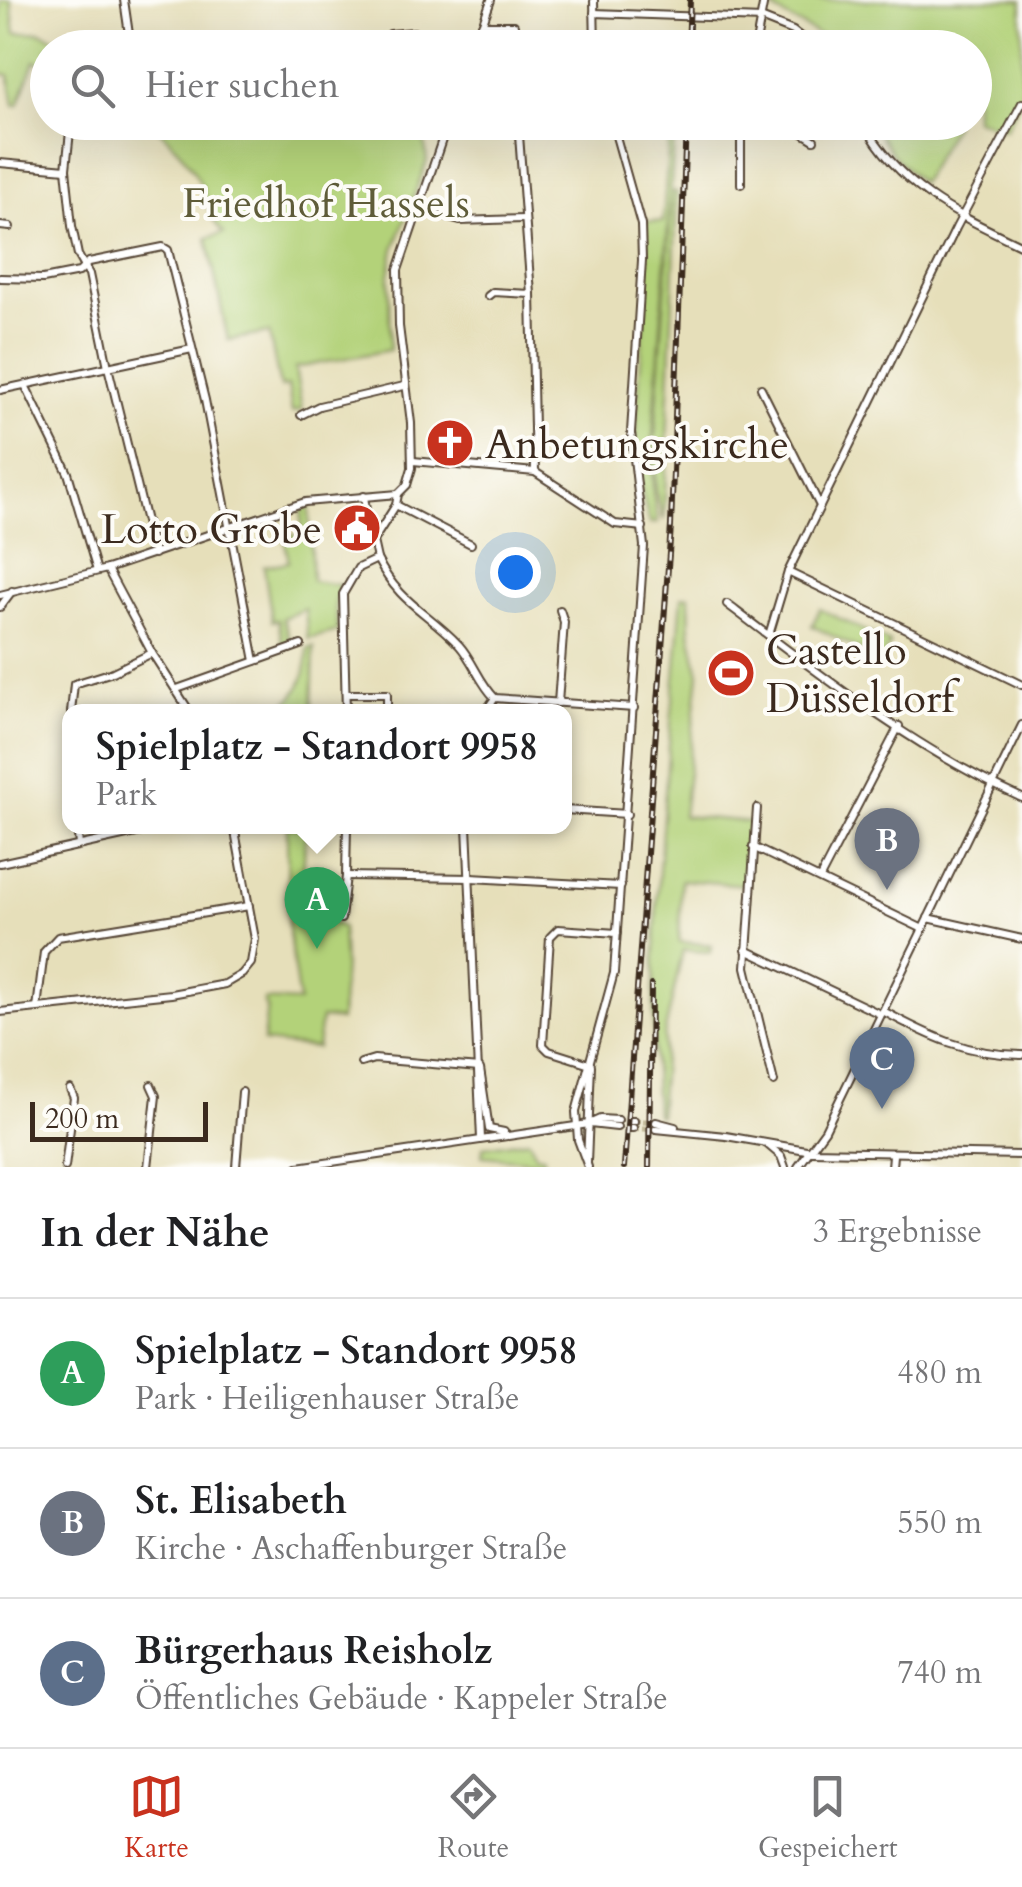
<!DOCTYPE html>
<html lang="de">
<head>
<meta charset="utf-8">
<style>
	:root { --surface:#fff; --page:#f2f2f2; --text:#202124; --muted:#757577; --line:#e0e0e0; --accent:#c8321e }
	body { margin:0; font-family:Cardo,serif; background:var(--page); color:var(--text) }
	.scale { position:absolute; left:30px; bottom:25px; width:178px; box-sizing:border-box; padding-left:10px; border:5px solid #3b2a1e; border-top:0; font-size:28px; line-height:35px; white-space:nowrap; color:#3b2a1e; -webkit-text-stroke:8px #fdfcf7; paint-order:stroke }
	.you { position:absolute; left:515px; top:572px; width:35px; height:35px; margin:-25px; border:8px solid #fff; border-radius:50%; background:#1a73e8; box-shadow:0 0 0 15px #1a73e833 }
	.badge { display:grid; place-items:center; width:65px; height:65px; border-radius:50%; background:var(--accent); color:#fff; font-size:32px; font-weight:700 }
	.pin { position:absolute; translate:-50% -82px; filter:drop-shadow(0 2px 5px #0008) }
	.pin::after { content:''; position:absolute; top:52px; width:35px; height:30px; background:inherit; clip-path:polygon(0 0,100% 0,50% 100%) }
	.popup { position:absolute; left:62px; top:704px; width:510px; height:130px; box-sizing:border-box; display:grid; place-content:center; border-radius:20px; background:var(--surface); filter:drop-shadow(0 2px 8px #0005); font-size:32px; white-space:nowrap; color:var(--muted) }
	.popup b { font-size:38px; color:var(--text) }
	.popup::after { content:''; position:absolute; left:50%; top:100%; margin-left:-20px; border:20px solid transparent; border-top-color:var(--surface) }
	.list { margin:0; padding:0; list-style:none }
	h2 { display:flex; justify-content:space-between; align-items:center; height:130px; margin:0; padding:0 40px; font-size:42px }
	h2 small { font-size:32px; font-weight:400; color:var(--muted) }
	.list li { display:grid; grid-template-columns:65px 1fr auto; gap:30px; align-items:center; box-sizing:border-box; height:150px; padding:0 40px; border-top:2px solid var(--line) }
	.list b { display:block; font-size:38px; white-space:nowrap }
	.list p { margin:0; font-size:32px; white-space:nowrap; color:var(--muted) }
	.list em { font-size:32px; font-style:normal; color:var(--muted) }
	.icon { flex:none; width:55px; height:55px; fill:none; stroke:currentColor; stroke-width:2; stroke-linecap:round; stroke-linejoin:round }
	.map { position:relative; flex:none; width:1022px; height:1167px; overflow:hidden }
	.search { position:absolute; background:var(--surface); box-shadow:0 10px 40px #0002; left:30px; right:30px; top:30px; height:110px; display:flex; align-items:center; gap:25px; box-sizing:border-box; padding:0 35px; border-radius:55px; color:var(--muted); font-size:38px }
	.sheet { height:580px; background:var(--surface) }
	nav { display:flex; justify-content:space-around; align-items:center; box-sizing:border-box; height:140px; border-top:2px solid var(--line); background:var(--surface); font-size:28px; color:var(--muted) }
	nav a { display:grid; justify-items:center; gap:5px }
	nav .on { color:var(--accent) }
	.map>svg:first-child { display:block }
	.green { fill:#b3d279; stroke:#777e4c; stroke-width:2.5 }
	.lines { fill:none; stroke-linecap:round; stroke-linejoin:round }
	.minor-tunnel { stroke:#c4bb9b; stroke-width:6; stroke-dasharray:6 3; stroke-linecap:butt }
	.minor-casing { stroke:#554535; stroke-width:10 }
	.minor { stroke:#fff; stroke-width:6 }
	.rail-casing { stroke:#3b2a1e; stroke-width:6 }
	.rail { stroke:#fdfcf7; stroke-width:2.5; stroke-dasharray:8; stroke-linecap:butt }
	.labels { text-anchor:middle; stroke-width:8; stroke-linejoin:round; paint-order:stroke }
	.park-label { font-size:42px; fill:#5f5c39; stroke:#fdfcf7 }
	.poi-label { font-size:42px; fill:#3b2a1e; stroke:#fdfcf7; text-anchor:start }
</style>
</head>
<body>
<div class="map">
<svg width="1022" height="1167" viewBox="0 0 1022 1167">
	<rect width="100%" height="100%" fill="#fdfcf7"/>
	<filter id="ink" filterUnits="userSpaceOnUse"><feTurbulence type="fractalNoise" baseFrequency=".01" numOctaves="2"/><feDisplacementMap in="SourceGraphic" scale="20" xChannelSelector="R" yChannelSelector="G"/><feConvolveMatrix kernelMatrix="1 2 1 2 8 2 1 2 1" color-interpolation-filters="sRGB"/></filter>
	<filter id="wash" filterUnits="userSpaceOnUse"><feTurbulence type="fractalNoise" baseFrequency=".0048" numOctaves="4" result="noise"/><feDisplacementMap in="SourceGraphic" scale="40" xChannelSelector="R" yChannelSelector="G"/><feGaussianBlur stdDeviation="2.25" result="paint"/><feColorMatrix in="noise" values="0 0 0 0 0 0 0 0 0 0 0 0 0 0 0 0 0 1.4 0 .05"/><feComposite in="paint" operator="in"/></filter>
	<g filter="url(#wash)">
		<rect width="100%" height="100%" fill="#e6dfba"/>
		<!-- green -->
		<g class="green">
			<polygon points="0,0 11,0 15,33 40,32 66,43 123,41 128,47 48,48 47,65 35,61 18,105 14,105 9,75 0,74"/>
			<polygon points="780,0 1022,0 1022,97 1005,129 975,119 974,48 824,47 820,42 822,37 774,10"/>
			<path d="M151 123H422L427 161 394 249 389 275 390 350 295 368 302 410 292 412 288 386 280 387 269 333 228 340 207 238 224 233C210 223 207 196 199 181 187 158 171 139 151 123Z"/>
			<path d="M670 123H675L674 144 652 449 653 494 658 523H650C617 425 657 321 645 221L663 222Z"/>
			<polygon points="871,123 955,123 921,183 892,154"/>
			<polygon points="672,191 677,192 664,521 656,493 654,449"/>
			<polygon points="309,506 312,581 340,585 335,606 338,631 308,639 305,609 283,618 291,644 283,647 278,620 272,621 264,566 289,562 284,538 301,533 302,507"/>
			<path d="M689 596 690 631 699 674 683 816 751 822 746 885 681 880 679 942 712 945 711 952 683 950 665 1031 659 1116 656 1114C646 943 668 768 682 597Z"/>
			<polygon points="820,609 890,643 882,660 812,626"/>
			<path d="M314 647 312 711H274C300 699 307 675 308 648Z"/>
			<polygon points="287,827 306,827 301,908 342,927 344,965 340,1020 321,1018 317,1048 263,1042 267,1006 264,1005 264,1000 299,1002 288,928"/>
			<polygon points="529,1140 536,1155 544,1156 543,1162 482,1156 483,1147"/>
		</g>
	</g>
	<g filter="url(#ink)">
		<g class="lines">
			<!-- minor-tunnel -->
			<g class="minor-tunnel">
				<polyline points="634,1121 656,1122"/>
				<polyline points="633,1128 656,1129"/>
			</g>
			<!-- minor casing -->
			<g class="minor-casing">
				<g id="minor">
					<polyline points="124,0 131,48"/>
					<polyline points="594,0 595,48"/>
					<polyline points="594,13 763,19 793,31 815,48"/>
					<polyline points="482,25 514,25 514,48"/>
					<polyline points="390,34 414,32 426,39 479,34"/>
					<polyline points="474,48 491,0"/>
					<polyline points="755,48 764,0"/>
					<polyline points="71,122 66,169 72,226 78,255 89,274 108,367 154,554"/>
					<polyline points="518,122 531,294 535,472"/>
					<polyline points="741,122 741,184"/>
					<polyline points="785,122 814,140"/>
					<path d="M863 122C902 190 954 213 1022 246"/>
					<polyline points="0,163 66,169"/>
					<polyline points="417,209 460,221 524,219"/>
					<polyline points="0,226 10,227"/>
					<polyline points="0,278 43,279 79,272 89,262 163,247 168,250 205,400 255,661"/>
					<polyline points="488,296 493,292 531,294"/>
					<polyline points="25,385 68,473 97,571"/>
					<polyline points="761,388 820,506"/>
					<polyline points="0,390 192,349"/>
					<polyline points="301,415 319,406 404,386"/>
					<polyline points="413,461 535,472 615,524 643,527"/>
					<polyline points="364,496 368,525 378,532"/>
					<polyline points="396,505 471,544"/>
					<path d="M377 559C400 604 427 611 459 645 474 662 479 682 495 698L634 708"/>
					<polyline points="107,569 152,653 190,712"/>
					<polyline points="788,572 1022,685"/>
					<polyline points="0,595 107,569 305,502 398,494"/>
					<path d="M727 604C816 672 919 752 1022 798"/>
					<polyline points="0,607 12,591"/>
					<polyline points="769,635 788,572 956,228 1022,103"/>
					<polyline points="177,689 301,645"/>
					<polyline points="346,694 387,694 387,712"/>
					<polyline points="558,703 564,622 560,610"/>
					<polyline points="71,712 74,684 113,672 152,653"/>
					<polyline points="346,712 343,594 358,568 377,559 373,541 396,505 398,494 407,485 412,468 411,423 399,326 398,270 448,122"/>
					<polyline points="485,712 495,698"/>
					<polyline points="70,769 70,772"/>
					<polyline points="757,808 746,967 774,1082"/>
					<polyline points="564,810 627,814"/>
					<polyline points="77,826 79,845"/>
					<polyline points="467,826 481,1139"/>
					<polyline points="753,847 923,929"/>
					<polyline points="0,863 168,826"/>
					<polyline points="346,876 471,878 621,886"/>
					<polyline points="820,878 899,726"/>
					<polyline points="928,918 1022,939"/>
					<polyline points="341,919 346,876 347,826"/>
					<polyline points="746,950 880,1014"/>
					<polyline points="37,1008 44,952 58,937 249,906"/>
					<path d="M883 1011C929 1036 968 1055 1022 1055"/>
					<polyline points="0,1012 171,994 225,984 242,974 251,963 255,939 234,826"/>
					<polyline points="361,1063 374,1059 479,1068"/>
					<polyline points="590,1064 549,1051 543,1045 550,937 558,929 617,933"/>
					<polyline points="480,1069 489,1129 504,1132"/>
					<polyline points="630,1121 634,1121"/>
					<polyline points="656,1122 675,1127"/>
					<polyline points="590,1124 617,1127"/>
					<polyline points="629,1128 633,1128"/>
					<polyline points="656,1129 726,1136 812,1151 1022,1155"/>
					<polyline points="768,1145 781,1156 785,1167"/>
					<polyline points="587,1163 591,1065"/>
					<polyline points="65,1167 74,1098 70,1089"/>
					<polyline points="148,1167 156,1096 151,1085"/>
					<polyline points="236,1167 242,1092"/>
					<polyline points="298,1167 589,1124 600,1119 618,1120"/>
					<polyline points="588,1167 578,1140 576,1112 614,973 644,546 631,432 642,260 641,225 612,122"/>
					<polyline points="798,1167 825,1130 1022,725"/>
					<polyline points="892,1167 893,1155"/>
				</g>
			</g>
			<!-- minor -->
			<use href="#minor" class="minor"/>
			<!-- rail casing -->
			<g class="rail-casing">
				<g id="rail">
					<polyline points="688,48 690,0"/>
					<polyline points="624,1167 671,526 686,122"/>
					<polyline points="649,1167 651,985"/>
				</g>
			</g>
			<!-- rail -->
			<use href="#rail" class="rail"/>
		</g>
	</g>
	<!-- icons -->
	<defs>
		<g id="church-disc" transform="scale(2.5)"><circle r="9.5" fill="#c8321e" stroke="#fdfcf7"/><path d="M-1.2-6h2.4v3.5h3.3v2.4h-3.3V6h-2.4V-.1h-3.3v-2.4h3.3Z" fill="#fff"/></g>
		<g id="civic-disc" transform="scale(2.5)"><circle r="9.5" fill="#c8321e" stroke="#fdfcf7"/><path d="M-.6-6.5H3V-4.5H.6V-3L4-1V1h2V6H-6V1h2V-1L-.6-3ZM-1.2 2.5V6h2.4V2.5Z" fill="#fff"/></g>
		<g id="stadium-disc" transform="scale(2.5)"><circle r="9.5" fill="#c8321e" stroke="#fdfcf7"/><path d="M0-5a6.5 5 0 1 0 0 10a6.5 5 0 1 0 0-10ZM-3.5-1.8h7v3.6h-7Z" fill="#fff"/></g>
	</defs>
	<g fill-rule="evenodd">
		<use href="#church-disc" x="450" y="443"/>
		<use href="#civic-disc" x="357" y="528"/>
		<use href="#stadium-disc" x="731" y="673"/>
	</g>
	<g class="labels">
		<!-- park labels -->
		<g class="park-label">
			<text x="326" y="217">Friedhof Hassels</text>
		</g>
		<!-- poi labels -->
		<g class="poi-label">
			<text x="485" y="458">Anbetungskirche</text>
			<text x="322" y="543" text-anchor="end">Lotto Grobe</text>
			<text x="766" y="664">Castello<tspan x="766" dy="48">Düsseldorf</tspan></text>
		</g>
	</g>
</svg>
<div class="scale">200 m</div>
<div class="you"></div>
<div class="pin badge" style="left:317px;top:949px;background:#2e9e5b">A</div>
<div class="popup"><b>Spielplatz - Standort 9958</b>Park</div>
<div class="pin badge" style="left:887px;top:890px;background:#6b7280">B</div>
<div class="pin badge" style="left:882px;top:1109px;background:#5c6f8a">C</div>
<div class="search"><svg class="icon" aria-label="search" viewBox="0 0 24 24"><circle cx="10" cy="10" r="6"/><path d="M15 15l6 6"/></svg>Hier suchen</div>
</div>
<section class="sheet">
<h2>In der Nähe<small>3 Ergebnisse</small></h2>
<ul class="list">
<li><span class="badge" style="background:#2e9e5b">A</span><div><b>Spielplatz - Standort 9958</b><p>Park · Heiligenhauser Straße</p></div><em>480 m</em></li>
<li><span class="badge" style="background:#6b7280">B</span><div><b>St. Elisabeth</b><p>Kirche · Aschaffenburger Straße</p></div><em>550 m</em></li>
<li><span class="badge" style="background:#5c6f8a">C</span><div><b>Bürgerhaus Reisholz</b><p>Öffentliches Gebäude · Kappeler Straße</p></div><em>740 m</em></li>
</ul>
</section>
<nav>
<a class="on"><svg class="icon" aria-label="map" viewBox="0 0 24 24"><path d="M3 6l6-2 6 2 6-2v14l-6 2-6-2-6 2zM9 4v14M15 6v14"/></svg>Karte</a>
<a><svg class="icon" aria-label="directions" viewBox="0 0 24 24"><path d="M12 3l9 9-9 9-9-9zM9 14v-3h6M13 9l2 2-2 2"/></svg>Route</a>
<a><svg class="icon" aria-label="saved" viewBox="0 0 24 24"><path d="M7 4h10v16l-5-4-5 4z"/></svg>Gespeichert</a>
</nav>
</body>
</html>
